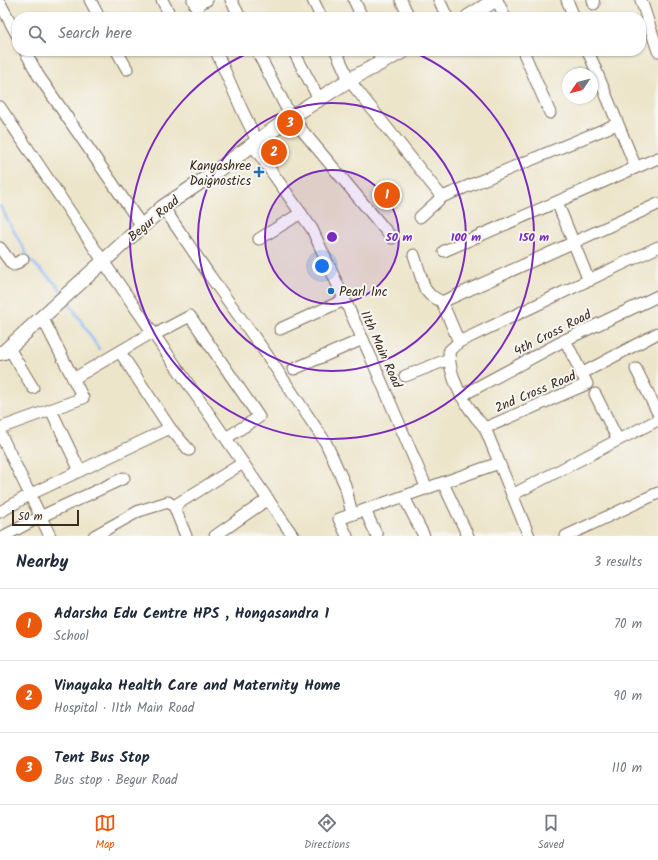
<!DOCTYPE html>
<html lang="en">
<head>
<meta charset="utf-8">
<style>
	:root { --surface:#fff; --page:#f2f2f3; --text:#1f2937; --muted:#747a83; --line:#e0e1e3; --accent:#ea580c }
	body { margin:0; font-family:Kalam,sans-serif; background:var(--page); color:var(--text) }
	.compass { position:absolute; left:562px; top:68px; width:36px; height:36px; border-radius:50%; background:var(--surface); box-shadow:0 1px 3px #0004; rotate:235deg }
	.scale { position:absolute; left:12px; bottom:10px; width:67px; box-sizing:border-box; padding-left:4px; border:2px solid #3b2a1e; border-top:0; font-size:11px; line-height:14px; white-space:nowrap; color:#3b2a1e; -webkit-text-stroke:3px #f6f6f2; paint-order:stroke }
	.you { position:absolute; left:322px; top:266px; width:14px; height:14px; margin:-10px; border:3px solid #fff; border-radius:50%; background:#1a73e8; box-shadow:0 0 0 6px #1a73e833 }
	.badge { display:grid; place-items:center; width:26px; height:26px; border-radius:50%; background:var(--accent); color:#fff; font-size:13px; font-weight:700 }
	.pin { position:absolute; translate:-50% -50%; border:2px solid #fff; box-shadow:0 1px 4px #0006 }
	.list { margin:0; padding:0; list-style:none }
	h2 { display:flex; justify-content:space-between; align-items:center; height:52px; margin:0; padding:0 16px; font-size:17px }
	h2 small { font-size:13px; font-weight:400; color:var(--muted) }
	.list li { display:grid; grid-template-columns:26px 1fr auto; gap:12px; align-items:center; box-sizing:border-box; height:72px; padding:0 16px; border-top:1px solid var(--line) }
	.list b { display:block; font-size:15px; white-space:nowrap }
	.list p { margin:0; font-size:13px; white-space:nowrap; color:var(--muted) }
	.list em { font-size:13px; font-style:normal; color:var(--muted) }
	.icon { flex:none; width:22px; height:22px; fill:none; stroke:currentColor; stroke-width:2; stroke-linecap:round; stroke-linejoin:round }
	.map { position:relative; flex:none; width:658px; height:536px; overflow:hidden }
	.search { position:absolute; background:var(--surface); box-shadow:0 1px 3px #0004; left:12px; right:12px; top:12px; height:44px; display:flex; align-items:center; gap:10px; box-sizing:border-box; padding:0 14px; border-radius:16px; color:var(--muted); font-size:15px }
	.sheet { height:268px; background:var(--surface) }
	nav { display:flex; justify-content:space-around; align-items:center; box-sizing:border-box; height:56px; border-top:1px solid var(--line); background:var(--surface); font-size:11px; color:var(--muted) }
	nav a { display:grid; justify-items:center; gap:2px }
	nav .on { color:var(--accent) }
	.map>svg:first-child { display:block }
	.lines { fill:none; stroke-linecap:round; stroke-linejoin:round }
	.stream { stroke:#89baf5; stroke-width:2.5 }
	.minor-casing { stroke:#796b5a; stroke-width:13 }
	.major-casing { stroke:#796b5a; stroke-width:16 }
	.minor { stroke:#fff; stroke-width:11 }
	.major { stroke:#fff; stroke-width:14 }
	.ring { fill:none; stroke:#7b2cbf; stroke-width:2 }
	.poi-dot { fill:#1f6fb2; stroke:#f6f6f2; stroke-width:1.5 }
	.labels { text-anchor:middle; stroke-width:4; stroke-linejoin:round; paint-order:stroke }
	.poi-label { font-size:13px; fill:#3b2a1e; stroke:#f6f6f2; text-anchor:end }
	.street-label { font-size:13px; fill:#3b2a1e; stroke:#f6f6f2 }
	.centre { fill:#7b2cbf; stroke:#f6f6f2; stroke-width:2 }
	.ring-label { font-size:12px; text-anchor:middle; font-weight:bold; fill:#7b2cbf; stroke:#f6f6f2; stroke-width:4; stroke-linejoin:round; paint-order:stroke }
</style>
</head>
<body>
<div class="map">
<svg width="658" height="536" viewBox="0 0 658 536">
	<rect width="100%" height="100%" fill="#f6f6f2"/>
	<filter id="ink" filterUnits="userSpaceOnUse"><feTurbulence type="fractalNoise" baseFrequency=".025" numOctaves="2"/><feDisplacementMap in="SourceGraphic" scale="8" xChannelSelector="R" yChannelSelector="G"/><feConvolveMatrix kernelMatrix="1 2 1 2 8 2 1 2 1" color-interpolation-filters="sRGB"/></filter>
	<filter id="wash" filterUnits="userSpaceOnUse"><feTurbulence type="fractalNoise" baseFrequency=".012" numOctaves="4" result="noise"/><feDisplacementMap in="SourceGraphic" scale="16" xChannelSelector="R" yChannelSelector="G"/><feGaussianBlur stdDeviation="0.9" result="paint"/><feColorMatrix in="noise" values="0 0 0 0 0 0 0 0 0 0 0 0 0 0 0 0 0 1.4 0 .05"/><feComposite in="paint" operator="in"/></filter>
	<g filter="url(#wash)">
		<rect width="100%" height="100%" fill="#ede5ca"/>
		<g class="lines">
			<!-- stream -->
			<g class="stream">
				<polyline points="0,206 30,260 57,285 62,292"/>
				<polyline points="68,301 99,349"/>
			</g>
		</g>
	</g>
	<g filter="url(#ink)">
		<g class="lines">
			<!-- minor casing -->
			<g class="minor-casing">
				<g id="minor">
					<polyline points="90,0 99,17"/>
					<polyline points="162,0 171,17"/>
					<polyline points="193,0 201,17"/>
					<polyline points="231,0 240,17"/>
					<polyline points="313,0 321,17"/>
					<polyline points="354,0 362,17"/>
					<polyline points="401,0 409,17"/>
					<polyline points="439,0 447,17"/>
					<polyline points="497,0 505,17"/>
					<polyline points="567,0 574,17"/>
					<polyline points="593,0 594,4"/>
					<polyline points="641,0 658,51"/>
					<polyline points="0,3 17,35"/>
					<polyline points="195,5 207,0"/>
					<polyline points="25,51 38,75 142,226"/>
					<polyline points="117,51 127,69"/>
					<polyline points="216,51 242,110 257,141"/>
					<polyline points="257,51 291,117 392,238"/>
					<polyline points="336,51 349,80 442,197"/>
					<polyline points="377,51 383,62"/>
					<polyline points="523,51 550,113"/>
					<polyline points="588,51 634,163 633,168"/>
					<polyline points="294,52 319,99"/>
					<polyline points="0,107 103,261 243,463 293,536"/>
					<polyline points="252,144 312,229 370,355 427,489"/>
					<polyline points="557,202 589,281"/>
					<polyline points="163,207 210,276 265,352 326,443 345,485 352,514"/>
					<polyline points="420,217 442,197 617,124"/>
					<polyline points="259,239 301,213"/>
					<polyline points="0,248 12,264 14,265 23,259"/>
					<polyline points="444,251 658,158"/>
					<polyline points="414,255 425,289 430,295 442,302 459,342"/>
					<polyline points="442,302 658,204"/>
					<polyline points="280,329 344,300"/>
					<polyline points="154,335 190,316 259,417 226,438"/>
					<polyline points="9,348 33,388"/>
					<polyline points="294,369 363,339"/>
					<polyline points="636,369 658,413"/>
					<polyline points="581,374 658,333"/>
					<polyline points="405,376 449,359"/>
					<polyline points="73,379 153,332"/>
					<polyline points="595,394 618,440 658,420"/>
					<polyline points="461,396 565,340 658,296"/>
					<polyline points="51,410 80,471"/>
					<polyline points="0,428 83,398 42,317"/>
					<polyline points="170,428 189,450"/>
					<polyline points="485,428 587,384 565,340"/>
					<polyline points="0,433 50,536"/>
					<polyline points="443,483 468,536"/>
					<polyline points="512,495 618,440"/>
					<polyline points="404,497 424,536"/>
					<polyline points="174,506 243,463"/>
					<polyline points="174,506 186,536"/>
					<polyline points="365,510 377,536"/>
					<polyline points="0,512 29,495 170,428 120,352"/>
					<polyline points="4,536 40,517 124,478"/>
					<polyline points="94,536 139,511 168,502 174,506"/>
					<polyline points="215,536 268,499"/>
					<polyline points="347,536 339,519 499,463"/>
					<path d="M529 536 485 428C466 407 449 381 449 351L459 342 658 247"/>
					<polyline points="566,536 658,493"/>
				</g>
			</g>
			<!-- major casing -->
			<g class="major-casing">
				<g id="major">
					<polyline points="468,17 495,0"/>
					<polyline points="0,353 4,352 163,207 208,177 291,117 349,80 403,51"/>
				</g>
			</g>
			<!-- minor -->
			<use href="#minor" class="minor"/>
			<!-- major -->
			<use href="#major" class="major"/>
		</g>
	</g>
	<!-- distance rings -->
	<circle cx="332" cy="237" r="67" fill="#7b2cbf" fill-opacity=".12"/>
	<g class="ring">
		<circle cx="332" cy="237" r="67"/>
		<circle cx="332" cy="237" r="134"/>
		<path d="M411 51A202 202 0 1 1 253 51"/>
	</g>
	<!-- markers -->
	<g class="poi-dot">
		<path d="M257 166h4v4h4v4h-4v4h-4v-4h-4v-4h4z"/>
		<circle cx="331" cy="291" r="4"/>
	</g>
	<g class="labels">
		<!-- poi labels -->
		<g class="poi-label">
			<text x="251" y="170">Kanyashree<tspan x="251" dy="15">Daignostics</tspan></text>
			<text x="339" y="296" text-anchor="start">Pearl Inc</text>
		</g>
		<!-- street labels -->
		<g class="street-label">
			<text transform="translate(153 218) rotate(-40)" y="5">Begur Road</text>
			<text transform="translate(552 332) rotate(-27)" y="5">4th Cross Road</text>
			<text transform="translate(382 349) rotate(66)" y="5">11th Main Road</text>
			<text transform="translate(535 391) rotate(-23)" y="5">2nd Cross Road</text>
		</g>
	</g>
	<circle cx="332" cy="237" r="6" class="centre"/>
	<g class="ring-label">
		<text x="399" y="241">50 m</text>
		<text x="466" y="241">100 m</text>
		<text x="534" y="241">150 m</text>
	</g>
</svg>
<svg class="compass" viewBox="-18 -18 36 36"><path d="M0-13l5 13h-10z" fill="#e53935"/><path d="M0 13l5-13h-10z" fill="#747a83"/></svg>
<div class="scale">50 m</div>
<div class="you"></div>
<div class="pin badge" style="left:387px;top:195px">1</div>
<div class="pin badge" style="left:274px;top:152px">2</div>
<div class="pin badge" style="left:290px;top:123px">3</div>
<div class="search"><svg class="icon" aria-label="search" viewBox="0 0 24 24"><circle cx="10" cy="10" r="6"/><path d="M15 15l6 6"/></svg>Search here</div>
</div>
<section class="sheet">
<h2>Nearby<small>3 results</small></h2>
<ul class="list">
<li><span class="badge">1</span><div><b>Adarsha Edu Centre HPS , Hongasandra 1</b><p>School</p></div><em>70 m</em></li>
<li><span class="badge">2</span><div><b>Vinayaka Health Care and Maternity Home</b><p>Hospital · 11th Main Road</p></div><em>90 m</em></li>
<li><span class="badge">3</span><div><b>Tent Bus Stop</b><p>Bus stop · Begur Road</p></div><em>110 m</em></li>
</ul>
</section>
<nav>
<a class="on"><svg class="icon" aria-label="map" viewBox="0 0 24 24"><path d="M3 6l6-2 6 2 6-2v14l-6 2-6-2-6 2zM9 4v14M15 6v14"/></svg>Map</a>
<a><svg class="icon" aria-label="directions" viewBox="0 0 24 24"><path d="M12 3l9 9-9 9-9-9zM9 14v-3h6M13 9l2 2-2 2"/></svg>Directions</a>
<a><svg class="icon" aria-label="saved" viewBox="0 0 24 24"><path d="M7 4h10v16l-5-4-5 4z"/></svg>Saved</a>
</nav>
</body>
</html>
